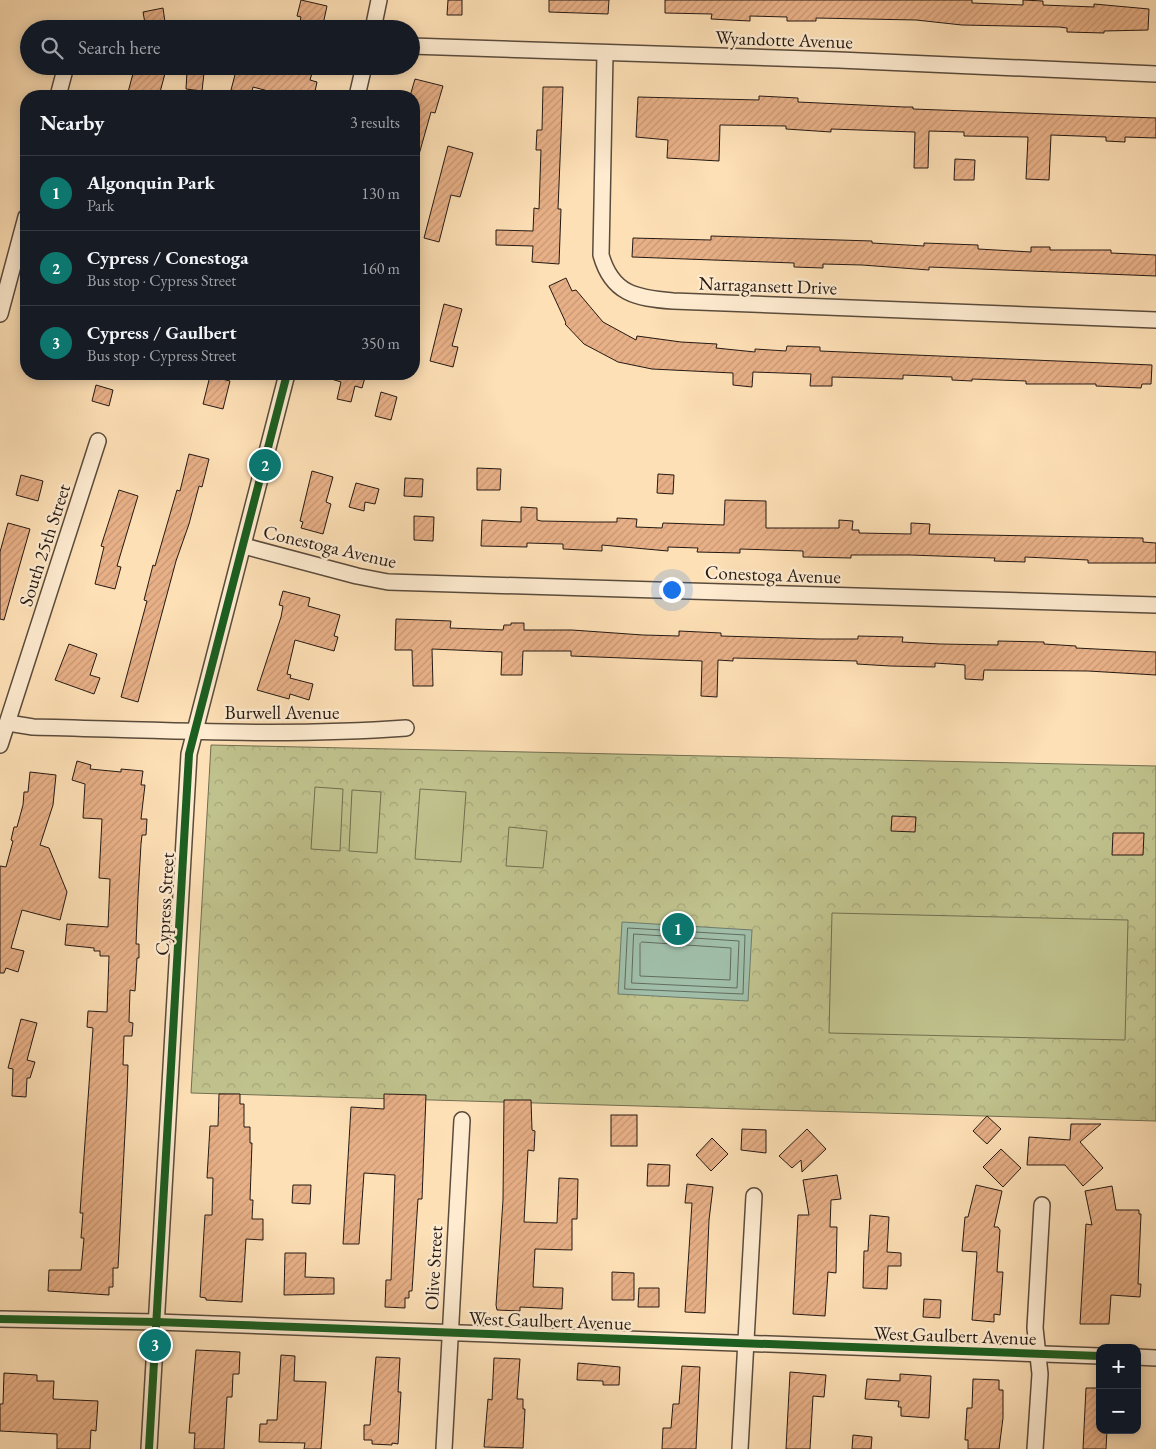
<!DOCTYPE html>
<html lang="en">
<head>
<meta charset="utf-8">
<style>
	:root { --surface:#171b24; --page:#20242c; --text:#f1f3f6; --muted:#9ea1a6; --line:#363941; --accent:#0f766e }
	body { margin:0; font-family:"EB Garamond",serif; background:var(--page); color:var(--text) }
	.controls { position:absolute; right:15px; bottom:15px; display:grid; overflow:hidden; border-radius:10px; box-shadow:0 2px 12px #0003 }
	.controls button { width:45px; height:45px; display:grid; place-items:center; padding:0; border:0; border-bottom:1px solid var(--line); background:var(--surface); color:var(--text); font:25px sans-serif }
	.you { position:absolute; left:671px; top:589px; width:18px; height:18px; margin:-12px; border:4px solid #fff; border-radius:50%; background:#1a73e8; box-shadow:0 0 0 8px #1a73e833 }
	.badge { display:grid; place-items:center; width:32px; height:32px; border-radius:50%; background:var(--accent); color:#fff; font-size:16px; font-weight:700 }
	.pin { position:absolute; translate:-50% -50%; border:2px solid #fff; box-shadow:0 1px 5px #0006 }
	.list { margin:0; padding:0; list-style:none }
	h2 { display:flex; justify-content:space-between; align-items:center; height:65px; margin:0; padding:0 20px; font-size:21px }
	h2 small { font-size:16px; font-weight:400; color:var(--muted) }
	.list li { display:grid; grid-template-columns:32px 1fr auto; gap:15px; align-items:center; box-sizing:border-box; height:75px; padding:0 20px; border-top:1px solid var(--line) }
	.list b { display:block; font-size:19px; white-space:nowrap }
	.list p { margin:0; font-size:16px; white-space:nowrap; color:var(--muted) }
	.list em { font-size:16px; font-style:normal; color:var(--muted) }
	.icon { flex:none; width:28px; height:28px; fill:none; stroke:currentColor; stroke-width:2; stroke-linecap:round; stroke-linejoin:round }
	.map { position:relative; flex:none; width:1156px; height:1449px; overflow:hidden }
	.search { position:absolute; background:var(--surface); box-shadow:0 2px 12px #0003; left:20px; top:20px; width:400px; height:55px; display:flex; align-items:center; gap:12px; box-sizing:border-box; padding:0 18px; border-radius:28px; color:var(--muted); font-size:19px }
	.panel { position:absolute; background:var(--surface); box-shadow:0 2px 12px #0003; left:20px; top:90px; width:400px; height:290px; border-radius:20px }
	.map>svg:first-child { display:block }
	.forest { fill:url(#forest-crowns); stroke:#726e50 }
	.pitch { fill:#c0c28d; stroke:#726e50 }
	.water { fill:#a0bea9; stroke:#6e7c6d }
	.lines { fill:none; stroke-linecap:round; stroke-linejoin:round }
	.shore { stroke:#626c5e; stroke-width:1 }
	.building { fill:url(#building-hatch); stroke:#241913 }
	.street-casing { stroke:#5a4b3c; stroke-width:18 }
	.street { stroke:#feebd0; stroke-width:15 }
	.cycleway-casing { stroke:#feebd0; stroke-width:11 }
	.cycleway { stroke:#1b5e20; stroke-width:8 }
	.labels { text-anchor:middle; stroke-width:4.5; stroke-linejoin:round; paint-order:stroke }
	.street-label { font-size:19px; fill:#241913; stroke:#feebd0 }
</style>
</head>
<body>
<div class="map">
<svg width="1156" height="1449" viewBox="0 0 1156 1449">
	<defs>
		<pattern id="forest-crowns" width="20" height="18" patternUnits="userSpaceOnUse" patternTransform="scale(1.25)"><rect width="20" height="18" fill="#c0c28d"/><path d="M2 6a3 3 0 1 1 6 0M12 15a3 3 0 1 1 6 0" fill="none" stroke="#a5a679"/></pattern>
		<pattern id="building-hatch" width="6" height="6" patternUnits="userSpaceOnUse" patternTransform="scale(1.25)"><rect width="6" height="6" fill="#e8b087"/><path d="M-1 1l2-2M0 6l6-6M5 7l2-2" fill="none" stroke="#c79774"/></pattern>
	</defs>
	<rect width="100%" height="100%" fill="#fee0b6"/>
	<filter id="stains"><feTurbulence type="fractalNoise" baseFrequency=".004" numOctaves="4"/><feColorMatrix values="0 0 0 0 .2 0 0 0 0 .09 0 0 0 0 .02 0 0 0 .5 -.17"/></filter>
	<radialGradient id="worn" r=".72"><stop offset=".6" stop-color="#630" stop-opacity="0"/><stop offset="1" stop-color="#630" stop-opacity=".3"/></radialGradient>
	<!-- forest -->
	<polygon class="forest" points="211,745 1156,766 1156,1121 191,1093"/>
	<!-- pitch -->
	<g class="pitch">
		<polygon points="315,787 343,789 340,851 311,849"/>
		<polygon points="420,789 466,792 461,862 415,859"/>
		<polygon points="352,790 381,792 377,853 349,851"/>
		<polygon points="509,827 547,831 543,868 506,866"/>
		<polygon points="832,913 1128,920 1125,1040 829,1033"/>
	</g>
	<!-- water -->
	<polygon class="water" points="622,922 752,930 748,1001 618,994"/>
	<g class="lines">
		<!-- shore -->
		<g class="shore">
			<polygon points="628,928 745,935 743,994 625,989"/>
			<polygon points="634,934 739,941 737,988 632,983"/>
			<polygon points="642,942 731,948 730,980 640,976 640,944"/>
		</g>
	</g>
	<!-- building -->
	<g class="building">
		<polygon points="301,0 327,6 322,29 299,26 301,17 297,16"/>
		<polygon points="448,0 462,0 462,15 447,15"/>
		<polygon points="549,0 609,0 608,14 549,12"/>
		<polygon points="665,0 972,0 972,3 1023,5 1023,0 1043,1 1043,5 1094,7 1094,4 1149,9 1148,30 1104,31 1104,33 1067,32 1067,28 1059,27 962,25 916,20 816,18 816,21 787,21 787,17 750,16 750,21 711,19 712,14 665,13"/>
		<polygon points="163,8 166,29 146,29 143,12"/>
		<polygon points="135,66 167,66 159,96 127,96"/>
		<polygon points="248,66 314,66 310,80 317,82 314,96 287,96 253,87 251,95 231,90 236,71 248,73"/>
		<polygon points="187,71 204,73 202,91 186,89"/>
		<polygon points="415,79 443,86 435,113 431,112 418,158 414,158 414,96 410,96"/>
		<polygon points="543,87 563,87 558,209 561,209 559,264 532,262 533,246 496,245 496,230 533,231 534,208 539,209 541,150 536,150 537,130 542,130"/>
		<polygon points="759,96 798,98 798,102 904,107 913,107 913,109 1156,118 1156,138 1125,137 1125,142 1106,141 1106,137 1051,135 1049,180 1026,179 1028,137 964,136 964,132 929,131 928,168 914,168 915,132 831,129 831,132 786,129 786,126 720,125 719,161 667,158 668,140 636,137 638,97 759,100"/>
		<polygon points="448,146 473,153 460,197 451,195 439,242 424,238"/>
		<polygon points="955,159 975,160 974,180 954,180"/>
		<polygon points="711,236 872,241 872,243 924,246 924,243 978,245 978,249 1031,252 1031,247 1050,247 1050,250 1111,250 1111,253 1156,255 1156,276 929,267 929,270 862,265 823,264 823,268 794,267 794,263 632,257 633,238 711,240"/>
		<polygon points="566,278 572,291 576,290 603,322 636,340 637,336 681,342 717,344 716,348 755,352 755,349 786,351 787,346 820,347 820,351 1152,365 1151,384 1142,384 1141,388 1096,386 1096,384 1026,384 1026,381 972,379 972,381 952,380 952,377 903,375 903,379 832,377 832,386 810,386 811,374 753,372 752,387 733,385 733,373 652,369 618,362 584,344 565,324 566,323 549,286"/>
		<polygon points="444,304 462,309 452,346 458,347 453,367 430,361"/>
		<polygon points="325,374 366,374 362,388 355,386 351,402 337,399 341,382 325,377"/>
		<polygon points="210,376 230,381 223,409 203,404"/>
		<polygon points="96,385 113,390 109,406 92,401"/>
		<polygon points="381,392 397,397 391,420 375,416"/>
		<polygon points="189,454 209,459 202,487 199,486 189,524 176,561 138,702 121,697 147,601 144,600 153,565 155,566 177,490 180,491"/>
		<polygon points="477,468 501,469 500,490 477,490"/>
		<polygon points="312,471 333,477 326,502 331,504 323,534 301,528 303,522 300,521"/>
		<polygon points="658,474 674,475 673,494 657,493"/>
		<polygon points="21,475 43,481 38,501 16,495"/>
		<polygon points="405,478 423,479 422,497 404,496"/>
		<polygon points="356,483 379,489 375,504 365,502 364,511 349,507"/>
		<polygon points="119,490 138,496 117,566 121,567 115,589 95,584 104,547 101,546"/>
		<polygon points="725,500 766,501 766,528 839,528 839,520 853,521 852,530 859,530 859,533 911,534 911,523 930,524 929,534 1143,538 1143,542 1156,543 1156,563 1088,563 1088,560 1025,557 1025,562 994,561 995,558 910,555 851,555 851,558 803,557 803,551 740,549 740,553 697,552 698,548 668,547 668,551 602,545 602,551 563,549 563,544 527,543 527,547 481,546 482,520 521,522 521,507 537,508 537,520 541,521 592,522 617,522 617,518 637,519 636,527 662,528 663,523 724,525"/>
		<polygon points="414,516 434,517 433,541 414,540"/>
		<polygon points="8,523 30,529 4,620 0,619 0,552"/>
		<polygon points="283,591 310,598 308,606 340,615 334,636 338,637 334,651 295,640 287,674 291,675 290,678 313,684 309,700 290,694 289,699 257,690 281,617 283,606 279,605"/>
		<polygon points="396,619 451,621 450,628 503,630 504,625 511,625 511,623 524,623 524,630 572,630 643,635 679,636 679,631 721,633 721,636 819,639 858,639 858,636 903,637 902,642 940,644 998,645 998,641 1044,642 1044,644 1076,646 1076,648 1156,652 1156,675 1088,671 984,670 983,680 965,679 965,665 935,663 935,667 890,666 857,664 857,661 733,658 733,661 718,660 717,697 701,696 702,661 571,656 571,651 523,651 522,675 501,675 502,652 432,649 433,686 413,686 412,650 395,650"/>
		<polygon points="69,644 97,654 90,675 100,678 94,694 55,680"/>
		<polygon points="77,761 91,765 90,769 121,772 121,769 143,771 141,785 145,785 141,819 147,819 146,835 142,835 141,844 138,896 136,944 139,944 139,958 137,958 135,991 130,990 129,1022 133,1023 132,1036 124,1036 123,1065 128,1065 127,1094 118,1268 113,1268 113,1287 109,1287 109,1295 48,1291 49,1270 81,1270 84,1238 81,1238 83,1213 80,1213 93,1028 87,1027 88,1011 107,1012 109,956 100,956 100,951 94,951 94,948 65,945 67,924 108,927 110,879 99,878 102,819 83,818 85,784 72,780"/>
		<polygon points="30,772 56,775 53,805 40,845 49,848 67,892 60,920 22,910 11,948 24,951 18,972 6,968 4,973 0,973 0,866 6,867 13,841 11,840 14,827 17,827 23,805 24,792 28,792"/>
		<polygon points="892,816 916,817 915,832 891,831"/>
		<polygon points="1113,833 1144,833 1143,855 1112,855"/>
		<polygon points="21,1019 37,1023 27,1060 35,1062 30,1078 27,1078 26,1097 12,1096 13,1069 8,1068"/>
		<polygon points="219,1094 240,1094 240,1104 244,1104 244,1127 250,1127 250,1143 252,1143 250,1200 253,1200 252,1219 263,1219 263,1240 246,1239 242,1302 206,1300 206,1298 200,1297 205,1215 212,1215 213,1178 207,1178 210,1126 218,1126"/>
		<polygon points="384,1094 426,1095 422,1199 418,1199 412,1291 409,1291 409,1298 405,1298 405,1308 385,1307 386,1280 391,1280 395,1175 364,1173 359,1244 343,1244 351,1107 384,1109"/>
		<polygon points="504,1100 531,1100 532,1130 535,1131 534,1151 528,1150 524,1222 557,1223 559,1178 578,1179 577,1219 572,1219 572,1250 535,1249 533,1287 563,1288 562,1309 520,1307 520,1311 497,1310 496,1305 503,1200"/>
		<rect x="611" y="1115" width="26" height="31"/>
		<polygon points="987,1116 1001,1129 987,1144 973,1131"/>
		<polygon points="1071,1124 1101,1124 1080,1142 1103,1168 1083,1186 1065,1165 1027,1165 1029,1137 1070,1140"/>
		<polygon points="742,1129 766,1130 766,1153 741,1150"/>
		<polygon points="807,1129 826,1149 802,1172 801,1160 792,1168 779,1156"/>
		<polygon points="712,1138 728,1154 711,1171 696,1155"/>
		<polygon points="1001,1149 1021,1168 1003,1187 983,1167"/>
		<polygon points="648,1164 670,1165 669,1186 647,1186"/>
		<polygon points="837,1175 841,1199 831,1200 830,1227 837,1227 836,1273 828,1272 825,1316 793,1314 798,1215 809,1215 803,1180"/>
		<polygon points="687,1184 713,1187 709,1220 705,1313 685,1312 692,1203 685,1203"/>
		<polygon points="293,1185 311,1185 310,1204 292,1203"/>
		<polygon points="976,1185 1002,1191 994,1227 998,1227 1000,1230 997,1272 1003,1272 1000,1315 994,1314 994,1322 972,1320 977,1252 962,1251 965,1217 968,1217"/>
		<polygon points="1112,1186 1116,1210 1139,1210 1139,1214 1141,1214 1138,1284 1141,1284 1140,1297 1111,1295 1109,1324 1080,1324 1086,1224 1092,1225 1085,1191"/>
		<polygon points="870,1215 889,1217 887,1252 901,1253 901,1266 888,1266 887,1289 863,1288 864,1251 868,1251"/>
		<polygon points="285,1253 306,1253 305,1277 334,1278 334,1294 284,1295"/>
		<polygon points="612,1272 634,1273 634,1300 612,1300"/>
		<polygon points="639,1288 659,1288 659,1307 638,1307"/>
		<polygon points="924,1299 941,1300 940,1318 923,1317"/>
		<polygon points="196,1350 240,1352 239,1374 233,1374 232,1397 227,1397 224,1449 194,1449 195,1433 189,1433"/>
		<polygon points="281,1355 295,1356 294,1381 326,1382 321,1449 304,1449 305,1443 259,1442 260,1424 267,1424 267,1420 277,1420"/>
		<polygon points="376,1357 400,1358 398,1392 401,1392 398,1444 392,1443 392,1445 372,1444 372,1440 364,1440 364,1425 370,1425"/>
		<polygon points="494,1358 520,1359 517,1399 523,1399 523,1409 525,1409 523,1448 484,1447 488,1399 492,1400"/>
		<polygon points="578,1363 620,1367 619,1385 603,1385 603,1381 577,1380"/>
		<polygon points="682,1366 700,1367 696,1449 662,1449 663,1428 671,1428 673,1404 679,1404"/>
		<polygon points="790,1372 826,1375 824,1397 813,1396 810,1449 786,1449"/>
		<polygon points="4,1373 37,1375 37,1381 54,1381 53,1399 98,1401 96,1431 91,1430 90,1449 57,1449 57,1434 0,1431 0,1404 3,1404"/>
		<polygon points="900,1374 931,1376 929,1418 901,1416 901,1407 898,1407 899,1401 865,1399 867,1379 900,1381"/>
		<polygon points="973,1379 999,1380 999,1390 1003,1390 1003,1418 999,1449 968,1449 968,1440 965,1440 967,1408 972,1408"/>
		<polygon points="1086,1388 1100,1388 1100,1430 1107,1430 1106,1449 1083,1449"/>
		<polygon points="853,1435 872,1437 871,1449 852,1449"/>
	</g>
	<g class="lines">
		<!-- street casing -->
		<g class="street-casing">
			<g id="street">
				<polyline points="373,29 379,0"/>
				<polyline points="411,46 839,60 1156,74"/>
				<path d="M605 54 601 255C612 294 636 298 673 301L1156 320"/>
				<polyline points="58,96 66,66"/>
				<polyline points="357,96 364,66"/>
				<polyline points="0,314 26,217"/>
				<polyline points="244,546 357,576 388,582 1156,605"/>
				<path d="M8 723 33 727C157 730 282 737 406 728"/>
				<polyline points="0,745 98,441"/>
				<polyline points="0,1319 156,1322 1100,1356"/>
				<polyline points="1137,1357 1156,1358"/>
				<polyline points="149,1449 189,754 287,374"/>
				<polyline points="444,1449 462,1120"/>
				<polyline points="740,1449 754,1196"/>
				<polyline points="1035,1449 1040,1374 1035,1328 1042,1205"/>
			</g>
		</g>
		<!-- street -->
		<use href="#street" class="street"/>
		<!-- cycleway casing -->
		<g class="cycleway-casing">
			<g id="cycleway">
				<polyline points="0,1319 156,1322 1100,1356"/>
				<polyline points="149,1449 189,754 287,374"/>
			</g>
		</g>
		<!-- cycleway -->
		<use href="#cycleway" class="cycleway"/>
	</g>
	<g class="labels">
		<!-- street labels -->
		<g class="street-label">
			<text transform="translate(784 39) rotate(2)" y="7">Wyandotte Avenue</text>
			<text transform="translate(768 285) rotate(2)" y="7">Narragansett Drive</text>
			<text transform="translate(44 545) rotate(-72)" y="7">South 25th Street</text>
			<text transform="translate(330 546) rotate(13)" y="7">Conestoga Avenue</text>
			<text transform="translate(773 574) rotate(2)" y="7">Conestoga Avenue</text>
			<text x="282" y="719">Burwell Avenue</text>
			<text transform="translate(164 904) rotate(-87)" y="7">Cypress Street</text>
			<text transform="translate(433 1268) rotate(-87)" y="7">Olive Street</text>
			<text transform="translate(550 1320) rotate(2)" y="7">West Gaulbert Avenue</text>
			<text transform="translate(955 1335) rotate(2)" y="7">West Gaulbert Avenue</text>
		</g>
	</g>
	<rect width="100%" height="100%" filter="url(#stains)"/>
	<rect width="100%" height="100%" fill="url(#worn)"/>
</svg>
<div class="controls">
<button>+</button>
<button>−</button>
</div>
<div class="you"></div>
<div class="pin badge" style="left:678px;top:929px">1</div>
<div class="pin badge" style="left:265px;top:465px">2</div>
<div class="pin badge" style="left:155px;top:1345px">3</div>
<div class="search"><svg class="icon" aria-label="search" viewBox="0 0 24 24"><circle cx="10" cy="10" r="6"/><path d="M15 15l6 6"/></svg>Search here</div>
<section class="panel">
<h2>Nearby<small>3 results</small></h2>
<ul class="list">
<li><span class="badge">1</span><div><b>Algonquin Park</b><p>Park</p></div><em>130 m</em></li>
<li><span class="badge">2</span><div><b>Cypress / Conestoga</b><p>Bus stop · Cypress Street</p></div><em>160 m</em></li>
<li><span class="badge">3</span><div><b>Cypress / Gaulbert</b><p>Bus stop · Cypress Street</p></div><em>350 m</em></li>
</ul>
</section>
</div>
</body>
</html>
